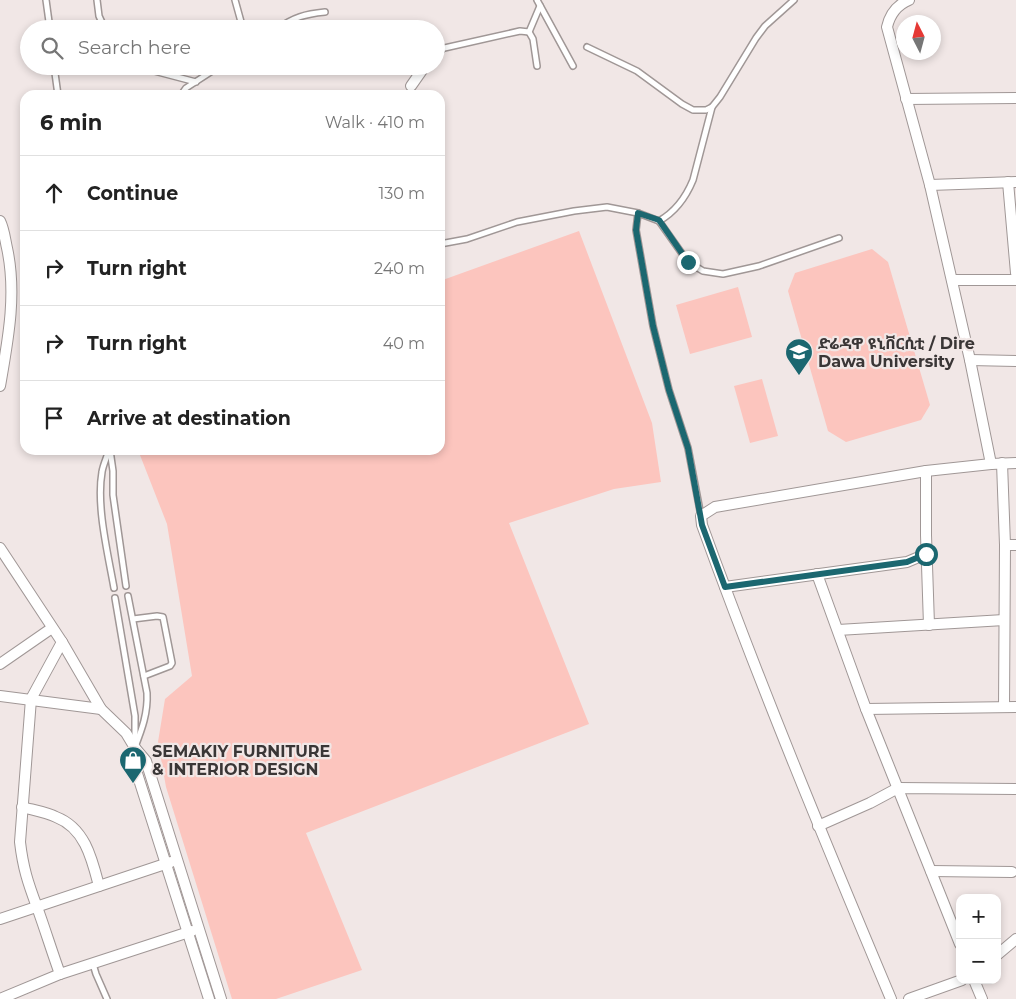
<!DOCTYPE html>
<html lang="en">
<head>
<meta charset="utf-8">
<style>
	:root { --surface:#fff; --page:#f2f2f2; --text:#222; --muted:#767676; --line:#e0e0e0 }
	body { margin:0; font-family:Montserrat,"Noto Sans Ethiopic",sans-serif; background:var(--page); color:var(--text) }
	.controls { position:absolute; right:15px; bottom:15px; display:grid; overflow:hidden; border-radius:10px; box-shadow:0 2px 8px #0003 }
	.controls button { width:45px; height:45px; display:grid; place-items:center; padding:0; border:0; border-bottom:1px solid var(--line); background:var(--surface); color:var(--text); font:25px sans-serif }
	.compass { position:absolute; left:896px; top:15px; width:45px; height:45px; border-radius:50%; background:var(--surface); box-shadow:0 2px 8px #0003; rotate:354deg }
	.stop { position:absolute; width:15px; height:15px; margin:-11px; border:4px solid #1b6770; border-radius:50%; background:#fff }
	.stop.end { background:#1b6770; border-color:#fff; box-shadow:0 1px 5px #0008 }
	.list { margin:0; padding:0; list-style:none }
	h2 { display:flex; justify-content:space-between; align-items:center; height:65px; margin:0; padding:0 20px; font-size:21px }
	h2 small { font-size:16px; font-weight:400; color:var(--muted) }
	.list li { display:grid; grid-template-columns:32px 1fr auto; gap:15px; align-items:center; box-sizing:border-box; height:75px; padding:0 20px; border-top:1px solid var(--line) }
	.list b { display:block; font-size:19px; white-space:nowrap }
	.list em { font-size:16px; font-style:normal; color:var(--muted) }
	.icon { flex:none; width:28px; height:28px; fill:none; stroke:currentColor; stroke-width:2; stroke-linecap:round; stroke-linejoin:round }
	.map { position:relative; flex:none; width:1016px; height:999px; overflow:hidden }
	.search { position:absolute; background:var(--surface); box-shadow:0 2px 8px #0003; left:20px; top:20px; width:425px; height:55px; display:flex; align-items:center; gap:12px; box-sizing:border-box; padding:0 18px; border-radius:28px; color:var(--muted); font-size:19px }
	.panel { position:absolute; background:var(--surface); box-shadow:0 2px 8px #0003; left:20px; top:90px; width:425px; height:365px; border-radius:15px }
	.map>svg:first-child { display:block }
	.green { fill:#fcc5be }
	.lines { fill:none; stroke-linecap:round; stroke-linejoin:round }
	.service-casing { stroke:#a09796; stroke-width:8 }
	.minor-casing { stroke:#a09796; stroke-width:12 }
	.service { stroke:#fff; stroke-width:5 }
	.minor { stroke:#fff; stroke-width:10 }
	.route { stroke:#1b6770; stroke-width:6 }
	.labels { text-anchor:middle; stroke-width:4.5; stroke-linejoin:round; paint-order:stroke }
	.poi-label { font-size:16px; font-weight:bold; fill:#3a3636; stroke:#f1e7e6; text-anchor:start }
</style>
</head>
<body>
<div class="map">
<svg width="1016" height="999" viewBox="0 0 1016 999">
	<rect width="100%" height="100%" fill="#f1e7e6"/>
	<!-- green -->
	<g class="green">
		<polygon points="579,231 652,423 661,482 614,489 509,523 589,724 306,833 362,970 276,999 232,999 166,787 158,742 165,699 192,676 167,524 138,450 440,450 440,281"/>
		<polygon points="872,249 888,262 930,405 921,420 846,442 828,431 788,291 795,273"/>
		<polygon points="738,287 752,337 690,354 676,305"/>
		<polygon points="762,379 778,436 750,443 734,386"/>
	</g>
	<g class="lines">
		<!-- service casing -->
		<g class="service-casing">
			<g id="service">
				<polyline points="46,0 50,29"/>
				<polyline points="97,0 99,16 105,29"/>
				<polyline points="235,0 243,29"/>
				<polyline points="537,0 573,66"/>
				<path d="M277 29C294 17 305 14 325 12"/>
				<polyline points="529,32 533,39 537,66"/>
				<polyline points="529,32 540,6"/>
				<polyline points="587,47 637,71 682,104 693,110 706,110 712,107 720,97 756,38 765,26 794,0"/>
				<polyline points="440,49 520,31 529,32"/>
				<polyline points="54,66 58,95"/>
				<polyline points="135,66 196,82"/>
				<polyline points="181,95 186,88 220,66"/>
				<polyline points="659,221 688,262 703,271 723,274 759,266 839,238"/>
				<polyline points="440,244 467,239 517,222 574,211 607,207 638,213"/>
				<path d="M109 450C107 457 103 465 102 472 96 506 108 554 114 588"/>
				<polyline points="110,450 113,471 113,495 126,586"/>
				<path d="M701 516 688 448 669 390 653 326 636 230 638 213 659 221C675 212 686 197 693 180L712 107"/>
				<path d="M128 596 147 693C148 713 142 729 135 747"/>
				<polyline points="115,598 135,716 135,742"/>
				<polyline points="133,619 157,616 163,617 172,663 170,666 144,676"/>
				<polyline points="93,964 96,974 107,999"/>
			</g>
		</g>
		<!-- minor casing -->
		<g class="minor-casing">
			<g id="minor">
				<path d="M909 0C897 5 890 14 887 27L930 185 970 360 991 464"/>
				<polyline points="436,51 440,49"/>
				<polyline points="411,86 425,66"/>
				<polyline points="906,99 1016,98"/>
				<polyline points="1008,182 1016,273"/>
				<polyline points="930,185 1016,182"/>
				<path d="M0 221C4 229 5 239 7 248 17 294 8 340 0 386"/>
				<polyline points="952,280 1016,280"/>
				<polyline points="970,360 1016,361"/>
				<polyline points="1002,463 1005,545 1004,707"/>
				<polyline points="926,471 926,535 929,625"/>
				<polyline points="1005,545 1016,545"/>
				<polyline points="0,548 62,642 101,709 126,733 135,748 146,761 221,999"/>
				<polyline points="817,574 866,709 960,944"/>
				<polyline points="725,587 907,562 926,554"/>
				<polyline points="838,630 1004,620"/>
				<polyline points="0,664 52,628"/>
				<polyline points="0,696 101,709"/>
				<polyline points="866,709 1016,707"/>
				<polyline points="135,748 134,764 209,999"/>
				<path d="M22 807C33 810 46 812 56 817 85 828 92 859 99 886"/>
				<polyline points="818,826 870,803 898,788 1016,789"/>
				<polyline points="931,871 1012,872"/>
				<polyline points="0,919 171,862"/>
				<polyline points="997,955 1016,939"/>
				<path d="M60 974C52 952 45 929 37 907 28 883 23 868 20 842L31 699 62 642"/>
				<polyline points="974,980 982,999"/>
				<polyline points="0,999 60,974 192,931"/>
				<path d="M891 999C825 842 760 685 702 525L701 516 715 507 926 471 991 464 1016 463"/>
				<polyline points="909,999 962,980"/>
			</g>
		</g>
		<!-- service -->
		<use href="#service" class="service"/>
		<!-- minor -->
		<use href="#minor" class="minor"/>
	</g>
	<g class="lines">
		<!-- route -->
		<polyline class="route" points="688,262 659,220 638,213 636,230 653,326 669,390 688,448 702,525 725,587 907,562 926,554"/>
	</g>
	<!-- icons -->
	<defs>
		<g id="university-pin" transform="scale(1.4375)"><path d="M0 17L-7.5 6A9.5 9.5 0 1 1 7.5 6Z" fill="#1b6770" stroke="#f1e7e6"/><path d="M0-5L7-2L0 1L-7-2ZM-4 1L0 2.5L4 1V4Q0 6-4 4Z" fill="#fff"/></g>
		<g id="shop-pin" transform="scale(1.4375)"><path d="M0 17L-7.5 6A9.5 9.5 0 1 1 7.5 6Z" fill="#1b6770" stroke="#f1e7e6"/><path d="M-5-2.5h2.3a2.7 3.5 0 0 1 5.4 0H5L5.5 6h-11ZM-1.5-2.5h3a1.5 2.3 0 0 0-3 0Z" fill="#fff"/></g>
	</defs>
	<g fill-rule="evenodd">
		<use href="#university-pin" x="799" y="352"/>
		<use href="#shop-pin" x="133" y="760"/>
	</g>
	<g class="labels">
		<!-- poi labels -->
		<g class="poi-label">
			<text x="818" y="349">ድሬዳዋ ዩኒቨርሲቲ / Dire<tspan x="818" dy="18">Dawa University</tspan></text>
			<text x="152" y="757">SEMAKIY FURNITURE<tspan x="152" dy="18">&amp; INTERIOR DESIGN</tspan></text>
		</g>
	</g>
</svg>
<div class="controls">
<button>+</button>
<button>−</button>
</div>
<svg class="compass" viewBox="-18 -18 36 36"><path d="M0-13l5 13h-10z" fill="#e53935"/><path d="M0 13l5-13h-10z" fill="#767676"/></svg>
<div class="stop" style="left:926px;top:554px"></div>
<div class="stop end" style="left:688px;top:262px"></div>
<div class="search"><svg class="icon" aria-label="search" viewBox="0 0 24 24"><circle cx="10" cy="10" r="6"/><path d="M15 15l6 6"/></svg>Search here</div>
<section class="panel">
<h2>6 min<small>Walk · 410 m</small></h2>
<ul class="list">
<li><svg class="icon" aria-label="ahead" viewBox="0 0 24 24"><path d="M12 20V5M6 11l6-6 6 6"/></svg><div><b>Continue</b></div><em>130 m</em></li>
<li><svg class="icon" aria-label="right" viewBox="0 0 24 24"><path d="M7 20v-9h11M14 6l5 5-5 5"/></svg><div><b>Turn right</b></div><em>240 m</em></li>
<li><svg class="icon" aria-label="right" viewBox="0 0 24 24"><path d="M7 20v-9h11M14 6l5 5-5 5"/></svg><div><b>Turn right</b></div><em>40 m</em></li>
<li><svg class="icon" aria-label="arrive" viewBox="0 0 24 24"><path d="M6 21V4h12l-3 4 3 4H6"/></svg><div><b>Arrive at destination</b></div></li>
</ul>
</section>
</div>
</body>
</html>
